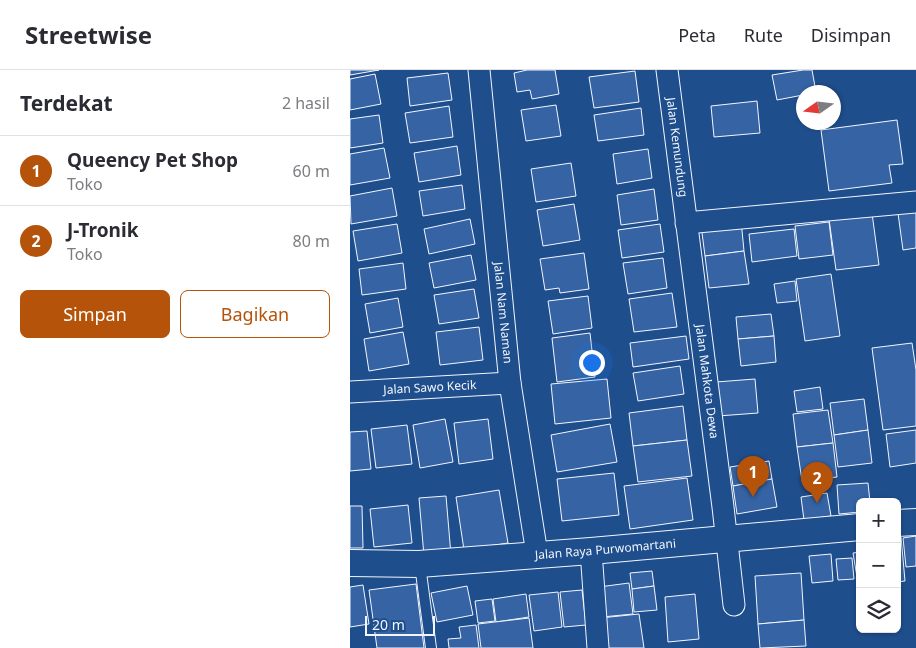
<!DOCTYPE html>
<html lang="id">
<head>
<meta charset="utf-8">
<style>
	:root { --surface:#fff; --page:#f7f7f7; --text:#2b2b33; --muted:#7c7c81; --line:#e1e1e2; --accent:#b45309 }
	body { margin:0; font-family:"Noto Sans",sans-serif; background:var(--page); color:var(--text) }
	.controls { position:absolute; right:15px; bottom:15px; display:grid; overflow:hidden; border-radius:8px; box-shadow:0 1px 4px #0004 }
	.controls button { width:45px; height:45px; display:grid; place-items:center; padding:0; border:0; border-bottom:1px solid var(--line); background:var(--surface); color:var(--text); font:25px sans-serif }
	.compass { position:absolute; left:446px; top:15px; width:45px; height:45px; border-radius:50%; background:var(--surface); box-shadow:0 1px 4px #0004; rotate:256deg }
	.scale { position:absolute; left:15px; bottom:12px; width:70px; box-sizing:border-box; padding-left:5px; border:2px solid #f2f6ff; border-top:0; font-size:14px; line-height:18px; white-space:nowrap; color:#f2f6ff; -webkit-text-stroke:4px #1f4e8c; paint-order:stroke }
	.you { position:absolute; left:241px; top:292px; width:18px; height:18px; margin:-12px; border:4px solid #fff; border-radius:50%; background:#1a73e8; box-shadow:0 0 0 8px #1a73e833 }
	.badge { display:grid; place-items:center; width:32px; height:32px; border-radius:50%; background:var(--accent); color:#fff; font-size:16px; font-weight:700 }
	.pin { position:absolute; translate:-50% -41px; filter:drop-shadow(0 1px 2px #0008) }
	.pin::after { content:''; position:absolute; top:26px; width:18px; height:15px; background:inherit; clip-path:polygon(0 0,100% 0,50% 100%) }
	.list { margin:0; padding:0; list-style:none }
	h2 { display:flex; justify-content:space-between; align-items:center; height:65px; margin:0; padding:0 20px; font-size:21px }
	h2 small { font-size:16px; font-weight:400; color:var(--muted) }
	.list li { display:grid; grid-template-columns:32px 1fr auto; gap:15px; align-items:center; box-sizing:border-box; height:70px; padding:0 20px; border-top:1px solid var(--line) }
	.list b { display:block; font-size:19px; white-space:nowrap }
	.list p { margin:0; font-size:16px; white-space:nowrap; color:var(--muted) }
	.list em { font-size:16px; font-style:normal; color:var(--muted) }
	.actions { display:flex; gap:10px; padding:15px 20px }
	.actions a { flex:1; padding:11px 0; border:1px solid var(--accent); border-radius:8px; text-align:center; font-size:18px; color:var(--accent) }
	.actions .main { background:var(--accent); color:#fff }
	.icon { flex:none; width:28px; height:28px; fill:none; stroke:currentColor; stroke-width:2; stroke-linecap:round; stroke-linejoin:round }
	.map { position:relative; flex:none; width:566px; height:578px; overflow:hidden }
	header { display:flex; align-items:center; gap:30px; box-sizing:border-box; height:70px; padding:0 25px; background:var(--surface); border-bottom:1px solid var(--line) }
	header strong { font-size:24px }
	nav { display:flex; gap:28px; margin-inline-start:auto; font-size:18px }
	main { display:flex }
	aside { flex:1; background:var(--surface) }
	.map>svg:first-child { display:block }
	.building { fill:#3563a3; stroke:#f2f6ff }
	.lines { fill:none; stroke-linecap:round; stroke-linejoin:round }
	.service-casing { stroke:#f2f6ff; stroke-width:12 }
	.minor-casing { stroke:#f2f6ff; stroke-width:23 }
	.tertiary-casing { stroke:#f2f6ff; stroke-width:28 }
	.service { stroke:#1f4e8c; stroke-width:10 }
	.minor { stroke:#1f4e8c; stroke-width:21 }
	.tertiary { stroke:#1f4e8c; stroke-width:26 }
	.labels { text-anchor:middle; stroke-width:4; stroke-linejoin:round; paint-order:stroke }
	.street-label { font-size:12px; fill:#f2f6ff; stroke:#1f4e8c }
</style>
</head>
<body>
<header>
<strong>Streetwise</strong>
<nav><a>Peta</a><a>Rute</a><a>Disimpan</a></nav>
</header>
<main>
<aside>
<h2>Terdekat<small>2 hasil</small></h2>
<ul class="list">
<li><span class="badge">1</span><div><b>Queency Pet Shop</b><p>Toko</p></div><em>60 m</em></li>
<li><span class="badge">2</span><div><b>J-Tronik</b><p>Toko</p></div><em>80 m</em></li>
</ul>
<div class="actions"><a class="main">Simpan</a><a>Bagikan</a></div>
</aside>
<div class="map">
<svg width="566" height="578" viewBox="0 0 566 578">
	<rect width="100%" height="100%" fill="#1f4e8c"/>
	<!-- building -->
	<g class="building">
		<polygon points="0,0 29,0 0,5"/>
		<polygon points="177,0 205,0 209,24 182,29 180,20 167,22 164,3"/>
		<polygon points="453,0 462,0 466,22 453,22 453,25 427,30 422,5"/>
		<polygon points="285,1 289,32 244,38 239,7"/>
		<polygon points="98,3 102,30 60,36 57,8"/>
		<polygon points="25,4 31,34 0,40 0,9"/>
		<polygon points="407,31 410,63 364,67 361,36"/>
		<polygon points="206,35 211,66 176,71 171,40"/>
		<polygon points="99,36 103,67 60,73 55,43"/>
		<polygon points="291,38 294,65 248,71 244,45"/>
		<polygon points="29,45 33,73 0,78 0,49"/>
		<polygon points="547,50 553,94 539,95 542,113 479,121 471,60"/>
		<polygon points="107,76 111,105 69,112 64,83"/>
		<polygon points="34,78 40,108 0,115 0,84"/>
		<polygon points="298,79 302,108 267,114 263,84"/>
		<polygon points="221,93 226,126 186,132 181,99"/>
		<polygon points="112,115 115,139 73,146 69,121"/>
		<polygon points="42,118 47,146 1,154 0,126"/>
		<polygon points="304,119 308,150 271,155 267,125"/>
		<polygon points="224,134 230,170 193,176 187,140"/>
		<polygon points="566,134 566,178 553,180 547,136"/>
		<polygon points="522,143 529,195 486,200 479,149"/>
		<polygon points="120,149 125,174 79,184 74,159"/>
		<polygon points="391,150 394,181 355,186 351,155"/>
		<polygon points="479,152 483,185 449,189 445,156"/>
		<polygon points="47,154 52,183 8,191 3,161"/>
		<polygon points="310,154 314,182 272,188 268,160"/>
		<polygon points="444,159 447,186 402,192 399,164"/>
		<polygon points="394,181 399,214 359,218 355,186"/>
		<polygon points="234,183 239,219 210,223 209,218 195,220 190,189"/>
		<polygon points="121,185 126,210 84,218 79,193"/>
		<polygon points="313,188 317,218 278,224 273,193"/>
		<polygon points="53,193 56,219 12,225 9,199"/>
		<polygon points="481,204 490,266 455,271 446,209"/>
		<polygon points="445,211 447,231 427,233 424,214"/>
		<polygon points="124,219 129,248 89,254 84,225"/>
		<polygon points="322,223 327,257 284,262 279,229"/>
		<polygon points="238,226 242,258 203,264 198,231"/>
		<polygon points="48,228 53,257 20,263 15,234"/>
		<polygon points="421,244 424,266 388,269 386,247"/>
		<polygon points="129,257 133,290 90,295 86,262"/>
		<polygon points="53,262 59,294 19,301 14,269"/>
		<polygon points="240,263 245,307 207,312 202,268"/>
		<polygon points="336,266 339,289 283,297 280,273"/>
		<polygon points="424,266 426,292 391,296 388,269"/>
		<polygon points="562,273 566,300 566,356 533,360 522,278"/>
		<polygon points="330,296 334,324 288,331 283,303"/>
		<polygon points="257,309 261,348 205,354 201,314"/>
		<polygon points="405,309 408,343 368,346 366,312"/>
		<polygon points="470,317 473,339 447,342 444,321"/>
		<polygon points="514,329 518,360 484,365 480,333"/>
		<polygon points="333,336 337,370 283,376 279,343"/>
		<polygon points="478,340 483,373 447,377 443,344"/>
		<polygon points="95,349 103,392 70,398 63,355"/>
		<polygon points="138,349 143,389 109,394 104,353"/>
		<polygon points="260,354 267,392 207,402 201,365"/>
		<polygon points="57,355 62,394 26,398 21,359"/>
		<polygon points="518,360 522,393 488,397 484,365"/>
		<polygon points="566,360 566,393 540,397 536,364"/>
		<polygon points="17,361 21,399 0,401 0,362"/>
		<polygon points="337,370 342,406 288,412 283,376"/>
		<polygon points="483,373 487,407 452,411 447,377"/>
		<polygon points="419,391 422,409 383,416 380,397"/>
		<polygon points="264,403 269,445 212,451 207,409"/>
		<polygon points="337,408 343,450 280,459 274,416"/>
		<polygon points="422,409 427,437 387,444 383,416"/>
		<polygon points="518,413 520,432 510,432 510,442 489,444 487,415"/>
		<polygon points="149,420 158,473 114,480 106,427"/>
		<polygon points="477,423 481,446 454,450 451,427"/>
		<polygon points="96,426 101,485 74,486 69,428"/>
		<polygon points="58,435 62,473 24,477 20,439"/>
		<polygon points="0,436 12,436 13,478 0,478"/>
		<polygon points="566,466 566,496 556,497 553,468"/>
		<polygon points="551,467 555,511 547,512 547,468"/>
		<polygon points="510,482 510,513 508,513 503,483"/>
		<polygon points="481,484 483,511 462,513 459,486"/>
		<polygon points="502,488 504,509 488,510 486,489"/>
		<polygon points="302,501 304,516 282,519 280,503"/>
		<polygon points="451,503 454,550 408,554 405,506"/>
		<polygon points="279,513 283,544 252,547 249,517"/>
		<polygon points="66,514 74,578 27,578 19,520"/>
		<polygon points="13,515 19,554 0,557 0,517"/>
		<polygon points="117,516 123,545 87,552 81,523"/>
		<polygon points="304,516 307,540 284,542 282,519"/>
		<polygon points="232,520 236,555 214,557 210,522"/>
		<polygon points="208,522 212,557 184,561 179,525"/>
		<polygon points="176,524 179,547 146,552 143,529"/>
		<polygon points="345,524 349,569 318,572 315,527"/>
		<polygon points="142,529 145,551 128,553 125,531"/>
		<polygon points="289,544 294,578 253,578 250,548"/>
		<polygon points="179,548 183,578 131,578 128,554"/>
		<polygon points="454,550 456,576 410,578 408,554"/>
		<polygon points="126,555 129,578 99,578 98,569 111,568 109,557"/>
	</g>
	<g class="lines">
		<!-- service casing -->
		<g class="service-casing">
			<polyline id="service" points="70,495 81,578"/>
		</g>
		<!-- minor casing -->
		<g class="minor-casing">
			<g id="minor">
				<path id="s1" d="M129 0 160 313 187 484"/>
				<path id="s2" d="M317 0 373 437 384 535"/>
				<polyline points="336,153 566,132"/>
				<path id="s3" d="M0 322 160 313"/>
				<polyline points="241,481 248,578"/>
			</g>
		</g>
		<!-- tertiary casing -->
		<g class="tertiary-casing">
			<g id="tertiary">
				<polyline points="547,453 566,452"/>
				<path id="s4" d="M0 493 69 494 241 481 510 457"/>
			</g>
		</g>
		<!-- service -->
		<use href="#service" class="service"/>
		<!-- minor -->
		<use href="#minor" class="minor"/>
		<!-- tertiary -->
		<use href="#tertiary" class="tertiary"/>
	</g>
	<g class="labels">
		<!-- street labels -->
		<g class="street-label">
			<text dy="4" stroke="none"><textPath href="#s2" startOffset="78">Jalan Kemundung</textPath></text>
			<text dy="4" stroke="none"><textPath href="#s1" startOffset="244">Jalan Nam Naman</textPath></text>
			<text dy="4" stroke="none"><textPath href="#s2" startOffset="314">Jalan Mahkota Dewa</textPath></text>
			<text dy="4" stroke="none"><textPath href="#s3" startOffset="80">Jalan Sawo Kecik</textPath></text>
			<text dy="4" stroke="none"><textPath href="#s4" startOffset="256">Jalan Raya Purwomartani</textPath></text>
		</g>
	</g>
</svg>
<div class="controls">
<button>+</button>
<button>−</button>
<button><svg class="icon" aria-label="layers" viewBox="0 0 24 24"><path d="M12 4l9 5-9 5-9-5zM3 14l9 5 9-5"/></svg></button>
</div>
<svg class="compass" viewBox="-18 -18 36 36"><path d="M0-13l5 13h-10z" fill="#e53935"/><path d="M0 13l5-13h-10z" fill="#7c7c81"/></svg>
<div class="scale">20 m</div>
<div class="you"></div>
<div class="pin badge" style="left:403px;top:427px">1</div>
<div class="pin badge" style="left:467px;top:433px">2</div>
</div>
</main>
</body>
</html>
